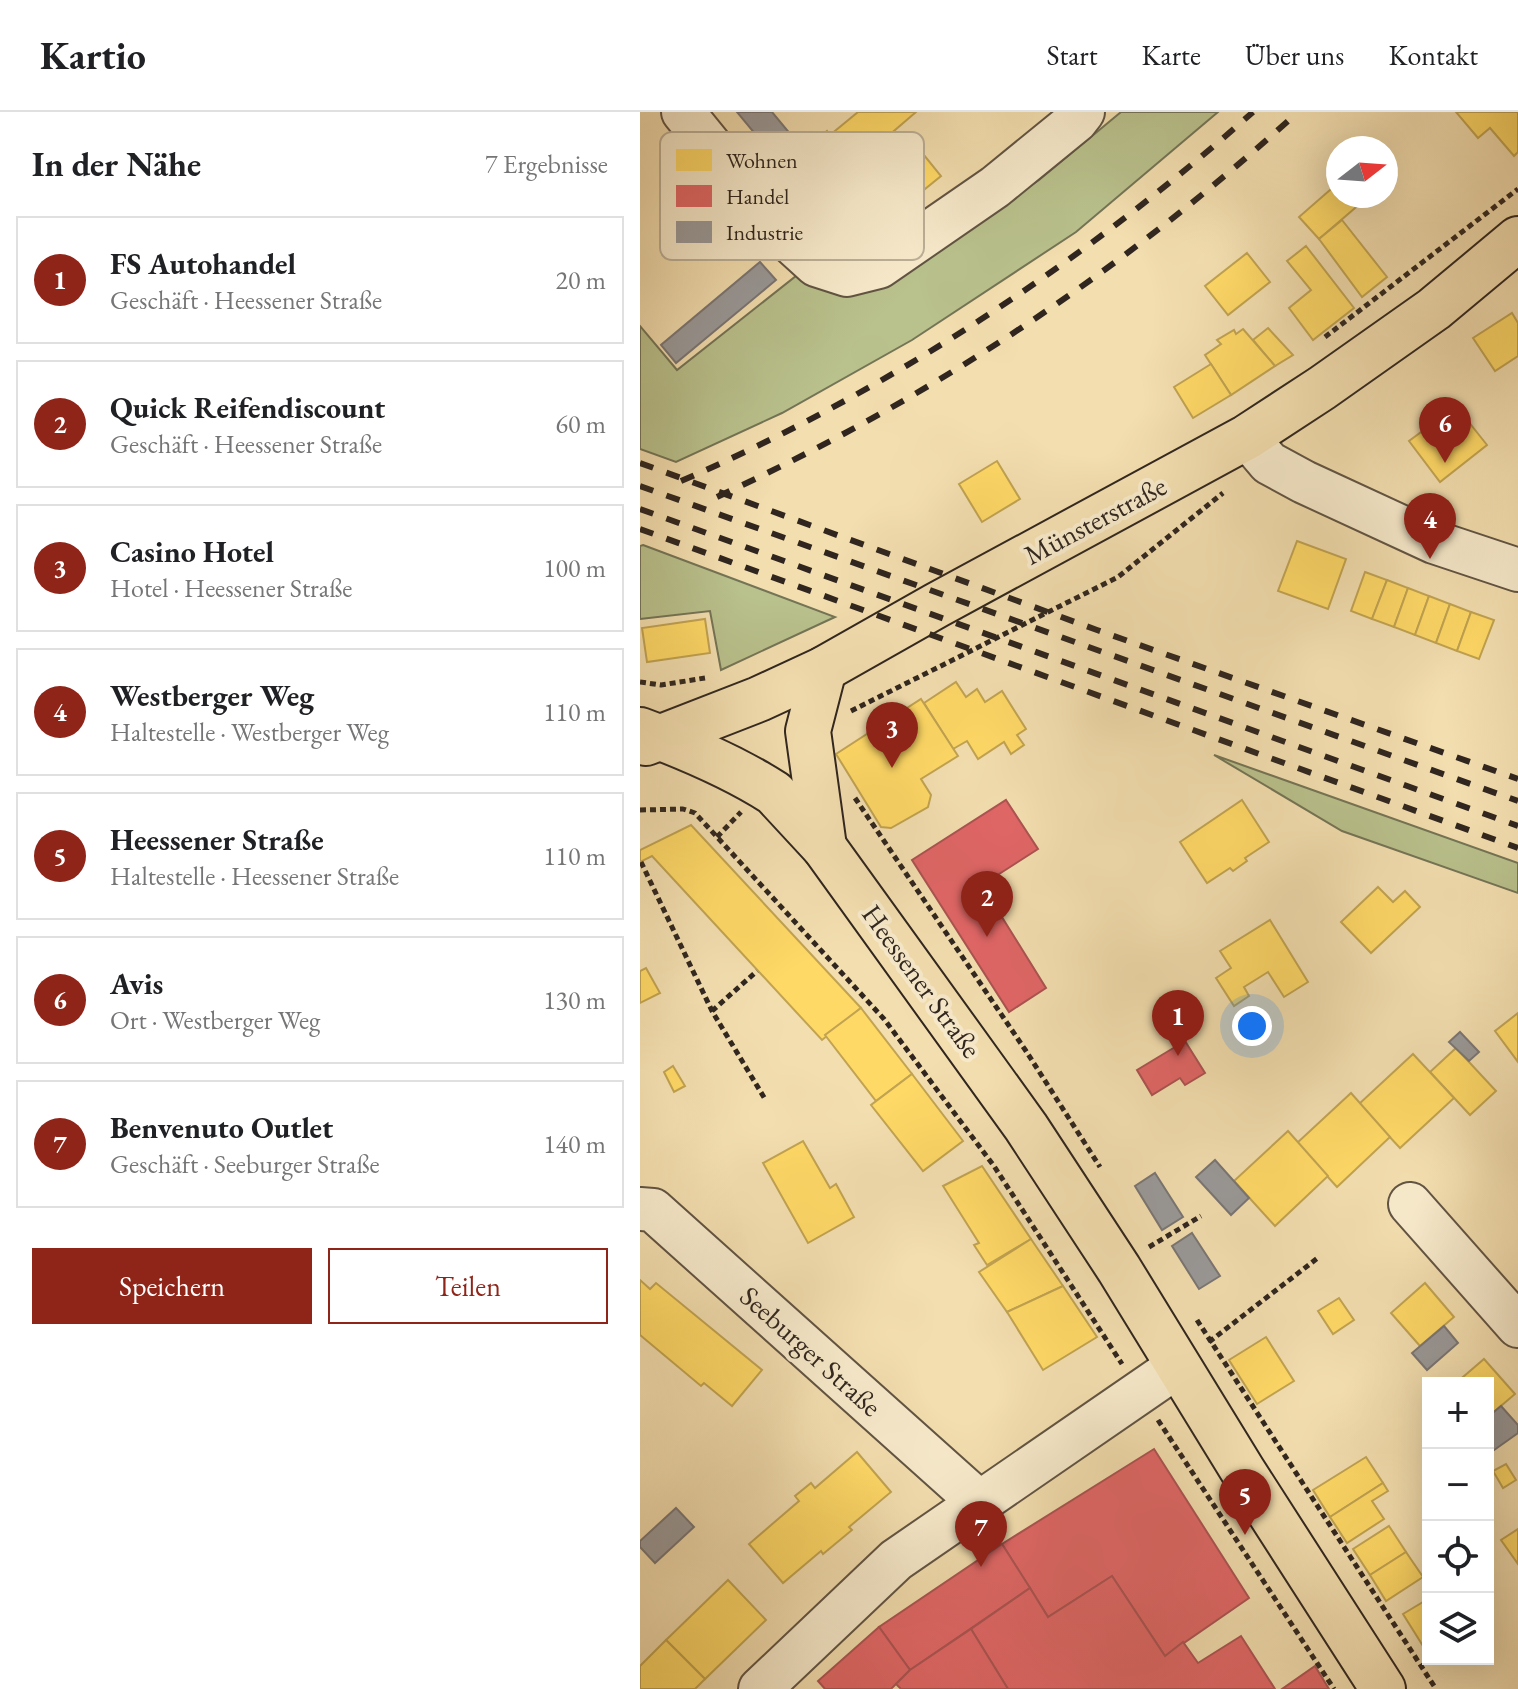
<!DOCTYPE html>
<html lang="de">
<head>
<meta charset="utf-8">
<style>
	:root { --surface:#fff; --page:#f2f2f2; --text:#202124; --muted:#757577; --line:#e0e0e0; --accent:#8f2418 }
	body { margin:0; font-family:"EB Garamond",serif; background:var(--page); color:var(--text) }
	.controls { position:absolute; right:24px; bottom:24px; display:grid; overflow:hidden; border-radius:0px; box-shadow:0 8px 32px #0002 }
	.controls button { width:72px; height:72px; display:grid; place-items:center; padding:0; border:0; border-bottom:2px solid var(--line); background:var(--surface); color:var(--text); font:40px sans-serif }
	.compass { position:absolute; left:686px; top:24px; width:72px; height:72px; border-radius:50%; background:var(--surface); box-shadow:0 8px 32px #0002; rotate:73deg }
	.you { position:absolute; left:612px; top:914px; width:28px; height:28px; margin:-20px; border:6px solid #fff; border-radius:50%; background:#1a73e8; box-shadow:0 0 0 12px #1a73e833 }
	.badge { display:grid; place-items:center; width:52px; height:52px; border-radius:50%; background:var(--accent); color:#fff; font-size:26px; font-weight:700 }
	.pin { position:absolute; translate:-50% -66px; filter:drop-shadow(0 2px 4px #0008) }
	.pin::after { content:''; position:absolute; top:42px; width:28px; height:24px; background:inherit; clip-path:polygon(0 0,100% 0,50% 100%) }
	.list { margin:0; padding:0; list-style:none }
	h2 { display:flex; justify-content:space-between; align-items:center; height:104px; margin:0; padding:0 32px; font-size:34px }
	h2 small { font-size:26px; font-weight:400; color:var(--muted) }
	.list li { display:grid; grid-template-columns:52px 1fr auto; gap:24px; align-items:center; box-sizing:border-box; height:128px; margin:0 16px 16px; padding:0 16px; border:2px solid var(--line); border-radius:0px }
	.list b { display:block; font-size:30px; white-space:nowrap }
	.list p { margin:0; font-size:26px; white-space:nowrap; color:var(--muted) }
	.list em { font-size:26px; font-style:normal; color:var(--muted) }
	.actions { display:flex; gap:16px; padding:24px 32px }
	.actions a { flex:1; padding:18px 0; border:2px solid var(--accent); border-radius:0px; text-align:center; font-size:28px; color:var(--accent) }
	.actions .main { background:var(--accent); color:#fff }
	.icon { flex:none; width:44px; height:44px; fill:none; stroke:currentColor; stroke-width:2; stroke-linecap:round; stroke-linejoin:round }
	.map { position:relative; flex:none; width:878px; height:1577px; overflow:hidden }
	header { display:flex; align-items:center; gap:48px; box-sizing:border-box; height:112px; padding:0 40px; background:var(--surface); border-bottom:2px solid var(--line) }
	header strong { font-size:38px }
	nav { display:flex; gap:44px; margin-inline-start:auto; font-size:28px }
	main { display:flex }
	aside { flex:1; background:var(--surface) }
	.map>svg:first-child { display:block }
	.grass { fill:#b9c18c; stroke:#747456; stroke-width:2 }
	.homes { fill:#ffd966; stroke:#c1a351; stroke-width:2 }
	.shops { fill:#e06666; stroke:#ab5351; stroke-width:2 }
	.industry { fill:#999; stroke:#7a7674; stroke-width:2 }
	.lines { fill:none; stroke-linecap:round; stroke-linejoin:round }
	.minor-casing { stroke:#615443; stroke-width:46 }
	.major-casing { stroke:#30261f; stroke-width:48 }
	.path { stroke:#30261f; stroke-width:5; stroke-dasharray:6 4; stroke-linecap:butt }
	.minor { stroke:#f7eacb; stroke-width:42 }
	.major { stroke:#f3deaf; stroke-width:44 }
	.rail { stroke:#30261f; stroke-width:6; stroke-dasharray:14 14; stroke-linecap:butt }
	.labels { text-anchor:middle; stroke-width:8; stroke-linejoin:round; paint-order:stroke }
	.street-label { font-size:28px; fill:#30261f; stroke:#f7eacb }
	.key { fill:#f7eacb; stroke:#bbaf97; stroke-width:2 }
	.key-label { font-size:22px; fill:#30261f }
</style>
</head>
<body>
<header>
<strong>Kartio</strong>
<nav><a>Start</a><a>Karte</a><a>Über uns</a><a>Kontakt</a></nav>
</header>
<main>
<aside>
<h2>In der Nähe<small>7 Ergebnisse</small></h2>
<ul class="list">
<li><span class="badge">1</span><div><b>FS Autohandel</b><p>Geschäft · Heessener Straße</p></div><em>20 m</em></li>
<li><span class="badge">2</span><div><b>Quick Reifendiscount</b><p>Geschäft · Heessener Straße</p></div><em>60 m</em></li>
<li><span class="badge">3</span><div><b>Casino Hotel</b><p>Hotel · Heessener Straße</p></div><em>100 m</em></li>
<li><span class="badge">4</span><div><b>Westberger Weg</b><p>Haltestelle · Westberger Weg</p></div><em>110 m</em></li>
<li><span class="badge">5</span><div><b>Heessener Straße</b><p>Haltestelle · Heessener Straße</p></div><em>110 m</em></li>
<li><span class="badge">6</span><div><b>Avis</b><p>Ort · Westberger Weg</p></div><em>130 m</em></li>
<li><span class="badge">7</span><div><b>Benvenuto Outlet</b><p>Geschäft · Seeburger Straße</p></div><em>140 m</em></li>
</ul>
<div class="actions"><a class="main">Speichern</a><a>Teilen</a></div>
</aside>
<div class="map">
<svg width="878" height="1577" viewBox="0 0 878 1577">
	<rect width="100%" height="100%" fill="#f3deaf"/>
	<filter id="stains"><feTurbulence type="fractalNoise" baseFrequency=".0025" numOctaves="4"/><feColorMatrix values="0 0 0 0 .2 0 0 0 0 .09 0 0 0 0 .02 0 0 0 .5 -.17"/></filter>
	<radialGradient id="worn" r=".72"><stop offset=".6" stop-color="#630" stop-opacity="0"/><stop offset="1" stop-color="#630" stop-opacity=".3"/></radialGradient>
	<!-- grass -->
	<g class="grass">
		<polygon points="481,0 578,0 436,120 272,228 142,301 36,350 0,337 0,214 37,258 156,164 202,183 242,172 399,68"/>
		<polygon points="3,433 195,505 81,558 70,499 0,507 0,434"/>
		<polygon points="574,643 878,751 878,781 702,719"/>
	</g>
	<!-- homes -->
	<g class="homes">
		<polygon points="218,0 276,0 247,25 261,43 275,32 301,64 264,94 245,70 213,96 190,69 196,65 169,33 187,19 190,23"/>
		<polygon points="816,0 878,0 878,40 874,44 850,16 838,26"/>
		<polygon points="698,71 698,84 729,84 679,127 659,105"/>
		<polygon points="702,108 747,165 722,185 679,127"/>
		<polygon points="666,134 714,196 673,228 649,196 671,178 647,149"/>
		<polygon points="607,141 630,170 588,203 565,174"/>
		<polygon points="872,201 878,211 878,244 855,259 833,226"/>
		<polygon points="628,216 653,243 635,254 613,228"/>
		<polygon points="603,217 635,254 591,283 565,243 581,232 577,228 594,218 596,222"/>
		<polygon points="571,252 591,283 553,306 534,275"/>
		<polygon points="824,304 847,333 800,370 769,329 792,312 799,323"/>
		<polygon points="357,349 380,387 342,410 319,372"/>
		<polygon points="657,429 706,447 688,497 638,479"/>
		<polygon points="725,460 747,468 732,507 711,499"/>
		<polygon points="747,468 768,476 754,515 732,507"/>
		<polygon points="768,476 789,484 775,523 754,515"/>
		<polygon points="789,484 810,492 796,531 775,523"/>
		<polygon points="810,492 831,500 817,539 796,531"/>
		<polygon points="831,500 854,508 839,547 817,539"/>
		<polygon points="65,507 70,541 7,550 2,516"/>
		<polygon points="316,570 326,585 337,577 345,590 362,579 386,617 377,623 384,633 371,642 364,630 338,647 327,629 313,637 284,591"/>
		<polygon points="281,587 318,644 281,667 291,683 288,695 251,716 241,715 196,642"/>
		<polygon points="602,688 629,730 605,746 607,749 593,759 590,756 567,771 540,730"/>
		<polygon points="51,713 221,896 182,928 12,744 0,750 0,738"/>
		<polygon points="738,775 753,790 765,779 780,795 731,841 701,810"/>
		<polygon points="630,808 668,870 644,885 628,860 604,875 609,884 594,894 576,866 591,856 580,839"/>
		<polygon points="6,856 20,881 0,891 0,859"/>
		<polygon points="221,896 272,962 236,989 185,923"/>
		<polygon points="878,901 878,950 855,919"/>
		<polygon points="816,936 856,979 830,1003 790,960"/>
		<polygon points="773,942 814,986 760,1036 719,992"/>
		<polygon points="33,954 45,974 34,980 24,960"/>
		<polygon points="272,962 323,1029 283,1059 231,993"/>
		<polygon points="711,981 750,1025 697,1075 657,1031"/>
		<polygon points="648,1019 688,1064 635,1114 594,1069"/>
		<polygon points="163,1029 190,1076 196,1072 214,1105 168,1131 123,1051"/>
		<polygon points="342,1054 391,1127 347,1153 334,1133 339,1131 303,1074"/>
		<polygon points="391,1127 423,1174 367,1200 339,1160"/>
		<polygon points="0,1168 10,1177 16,1171 122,1258 92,1294 64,1271 61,1274 0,1223"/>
		<polygon points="785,1171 814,1205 780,1234 751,1201"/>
		<polygon points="423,1174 457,1225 403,1258 367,1200"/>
		<polygon points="699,1186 714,1208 693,1222 678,1199"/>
		<polygon points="626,1225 654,1269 617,1292 589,1248"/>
		<polygon points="844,1247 875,1282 848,1305 848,1271 816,1271"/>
		<polygon points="217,1340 251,1380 209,1415 212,1418 183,1442 181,1439 143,1471 109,1432 159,1389 155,1384 171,1371 175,1376"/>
		<polygon points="726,1345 743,1371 690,1405 673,1378"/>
		<polygon points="866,1352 876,1368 863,1376 853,1359"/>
		<polygon points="743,1371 748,1379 732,1389 744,1407 707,1431 690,1405"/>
		<polygon points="749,1414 766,1440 730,1463 713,1437"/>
		<polygon points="878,1417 878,1452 861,1428"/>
		<polygon points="766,1440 783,1465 746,1489 730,1463"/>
		<polygon points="88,1468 126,1508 65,1567 26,1528"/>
		<polygon points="788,1487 788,1542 763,1502"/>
		<polygon points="26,1528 65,1567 55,1577 0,1577 0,1554"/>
	</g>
	<!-- shops -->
	<g class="shops">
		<polygon points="366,688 398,737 342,773 406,876 369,900 272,748"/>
		<polygon points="545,929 565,961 545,973 540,966 512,983 497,958"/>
		<polygon points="514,1337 609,1486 525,1544 472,1464 408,1505 362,1432"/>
		<polygon points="362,1432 390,1476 270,1558 239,1515"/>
		<polygon points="472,1464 525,1544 543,1530 558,1551 601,1524 635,1577 368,1577 331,1517 390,1476 408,1505"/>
		<polygon points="239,1515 270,1558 251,1577 185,1577 178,1569"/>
		<polygon points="331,1517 368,1577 261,1577 256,1572 270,1558"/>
		<polygon points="675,1554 689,1577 642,1577"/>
	</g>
	<!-- industry -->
	<g class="industry">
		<polygon points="97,0 132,0 152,24 131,41"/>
		<polygon points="120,150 136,168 36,251 21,233"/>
		<polygon points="820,920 839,940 829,949 809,930"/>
		<polygon points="575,1048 609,1086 591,1103 556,1065"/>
		<polygon points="515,1061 543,1105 522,1118 495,1074"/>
		<polygon points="552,1121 580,1164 559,1177 532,1134"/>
		<polygon points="804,1214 818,1231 787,1258 772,1241"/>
		<polygon points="861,1294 878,1313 878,1321 850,1341 848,1305"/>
		<polygon points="36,1396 54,1415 15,1451 0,1435 0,1429"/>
	</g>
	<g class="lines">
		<!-- minor casing -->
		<g class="minor-casing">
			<g id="minor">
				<polyline points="43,0 143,123 176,153 207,163 239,155 355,75 436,9 443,0"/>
				<polyline points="607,325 629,351 664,370 794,430 878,458"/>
				<polyline points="770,1092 878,1214"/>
				<polyline points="0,1097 13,1098 339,1390"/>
				<polyline points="120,1577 256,1448 538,1254"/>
			</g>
		</g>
		<!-- major casing -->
		<g class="major-casing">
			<g id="major">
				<polyline points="184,557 168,619 184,735"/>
				<path d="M0 618C46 635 92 654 134 681L184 735 386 1015 479 1157 603 1359 743 1577"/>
				<polyline points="6,631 119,587 184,557 297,493 607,325 682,276 794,197 878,127"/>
			</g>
		</g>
		<!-- path -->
		<g class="path">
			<polyline points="685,225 878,77"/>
			<polyline points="0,570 21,573 65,566"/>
			<polyline points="211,599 478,465 583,381"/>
			<polyline points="215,686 386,939 460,1055"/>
			<polyline points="0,698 43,697 55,701 244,907 354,1054 482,1252"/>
			<polyline points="77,725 101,700"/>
			<polyline points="1,750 72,899 125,987"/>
			<polyline points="72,899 117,859"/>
			<polyline points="509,1135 561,1104"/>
			<polyline points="557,1208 796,1577"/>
			<polyline points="569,1230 679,1145"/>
			<polyline points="518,1308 694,1577"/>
		</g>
		<!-- minor -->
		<use href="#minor" class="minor"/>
		<!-- major -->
		<use href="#major" class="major"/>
		<!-- rail -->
		<g class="rail">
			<polyline points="0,351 457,518 878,667"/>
			<path d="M41 369C249 279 444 150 613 0"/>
			<polyline points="0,374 878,689"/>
			<path d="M77 385C295 284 480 161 658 0"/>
			<polyline points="0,397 878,714"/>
			<polyline points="0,417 878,736"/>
		</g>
	</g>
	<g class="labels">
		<!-- street labels -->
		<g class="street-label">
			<text transform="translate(455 408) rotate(-28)" y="10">Münsterstraße</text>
			<text transform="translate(282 869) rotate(54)" y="10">Heessener Straße</text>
			<text transform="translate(171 1239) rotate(42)" y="10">Seeburger Straße</text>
		</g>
	</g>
	<!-- legend -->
	<rect x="20" y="20" width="264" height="128" rx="12" class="key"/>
	<rect x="36" y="37" width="36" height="22" fill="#ffd966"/>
	<rect x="36" y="73" width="36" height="22" fill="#e06666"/>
	<rect x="36" y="109" width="36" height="22" fill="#999"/>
	<g class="key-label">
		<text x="86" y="56">Wohnen</text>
		<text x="86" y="92">Handel</text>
		<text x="86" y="128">Industrie</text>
	</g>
	<rect width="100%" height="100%" filter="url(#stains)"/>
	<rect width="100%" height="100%" fill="url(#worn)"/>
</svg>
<div class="controls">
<button>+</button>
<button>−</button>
<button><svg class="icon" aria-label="locate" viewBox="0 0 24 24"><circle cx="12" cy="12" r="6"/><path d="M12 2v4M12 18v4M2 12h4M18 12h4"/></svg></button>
<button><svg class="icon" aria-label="layers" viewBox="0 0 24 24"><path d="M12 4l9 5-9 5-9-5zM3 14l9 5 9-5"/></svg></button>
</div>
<svg class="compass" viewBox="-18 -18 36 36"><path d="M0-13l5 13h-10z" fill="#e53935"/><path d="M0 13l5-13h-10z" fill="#757577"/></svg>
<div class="you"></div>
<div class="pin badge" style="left:538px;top:944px">1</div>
<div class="pin badge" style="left:347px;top:825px">2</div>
<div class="pin badge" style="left:252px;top:656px">3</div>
<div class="pin badge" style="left:790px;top:447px">4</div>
<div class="pin badge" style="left:605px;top:1423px">5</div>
<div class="pin badge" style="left:805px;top:351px">6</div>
<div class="pin badge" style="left:341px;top:1455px">7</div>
</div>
</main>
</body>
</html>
